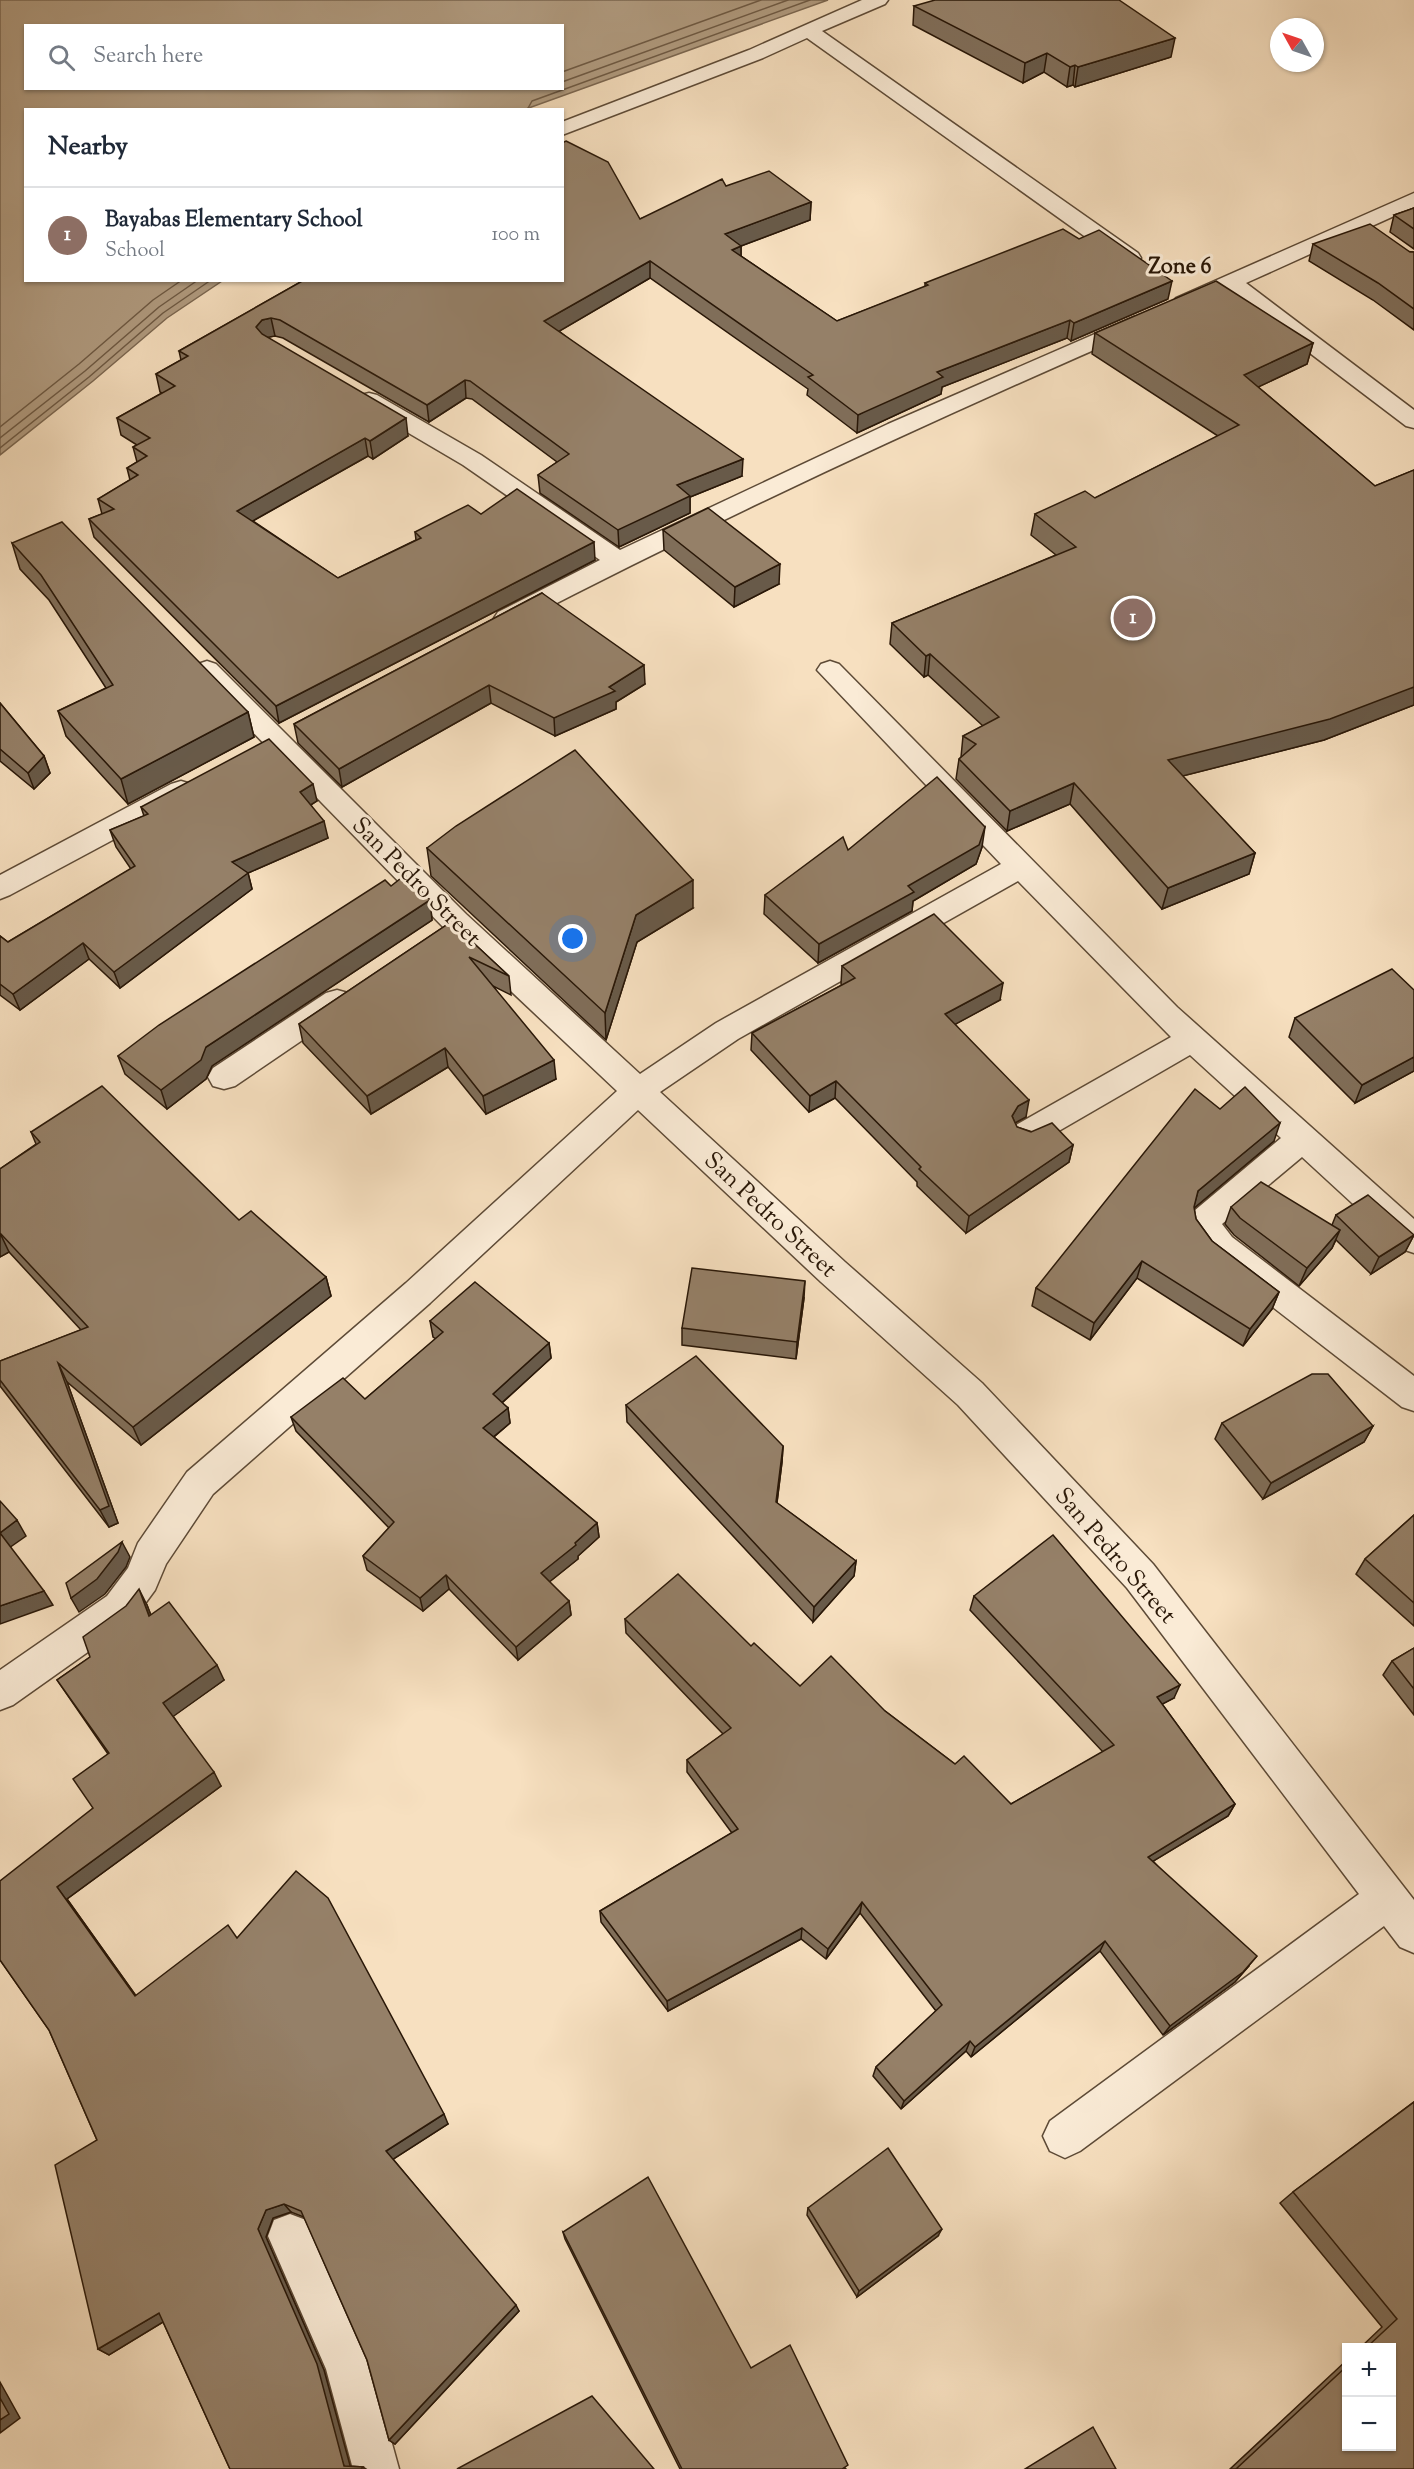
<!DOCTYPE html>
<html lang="en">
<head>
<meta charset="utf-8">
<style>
	:root { --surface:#fff; --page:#f2f2f3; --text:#1f2937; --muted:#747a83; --line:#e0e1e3; --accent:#db2777 }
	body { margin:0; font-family:"Sorts Mill Goudy",serif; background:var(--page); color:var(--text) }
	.controls { position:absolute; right:18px; bottom:18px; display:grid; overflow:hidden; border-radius:0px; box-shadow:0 2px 4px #0004 }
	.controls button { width:54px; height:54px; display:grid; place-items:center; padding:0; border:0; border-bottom:2px solid var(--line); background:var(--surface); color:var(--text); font:30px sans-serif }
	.compass { position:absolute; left:1270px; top:18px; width:54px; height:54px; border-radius:50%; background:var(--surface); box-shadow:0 2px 4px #0004; rotate:310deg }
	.you { position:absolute; left:573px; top:939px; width:21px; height:21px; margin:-15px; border:4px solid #fff; border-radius:50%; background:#1a73e8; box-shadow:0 0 0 9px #1a73e833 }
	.badge { display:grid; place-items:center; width:39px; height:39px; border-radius:50%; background:var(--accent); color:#fff; font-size:20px; font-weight:700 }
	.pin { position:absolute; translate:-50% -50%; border:3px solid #fff; box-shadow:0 2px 6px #0006 }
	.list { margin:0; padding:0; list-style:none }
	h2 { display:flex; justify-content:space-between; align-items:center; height:78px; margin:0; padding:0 24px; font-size:26px }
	h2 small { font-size:20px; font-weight:400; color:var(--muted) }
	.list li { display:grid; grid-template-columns:39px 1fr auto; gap:18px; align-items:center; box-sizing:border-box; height:96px; padding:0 24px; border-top:2px solid var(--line) }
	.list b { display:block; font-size:22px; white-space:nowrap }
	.list p { margin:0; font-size:20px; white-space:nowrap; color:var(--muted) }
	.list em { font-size:20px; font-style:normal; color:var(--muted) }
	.icon { flex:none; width:33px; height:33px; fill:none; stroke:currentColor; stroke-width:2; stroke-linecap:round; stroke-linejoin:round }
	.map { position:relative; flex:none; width:1414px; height:2469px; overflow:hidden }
	.search { position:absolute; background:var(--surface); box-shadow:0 2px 4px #0004; left:24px; top:24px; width:540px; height:66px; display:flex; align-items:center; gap:15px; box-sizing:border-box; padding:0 21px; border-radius:0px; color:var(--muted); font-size:22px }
	.panel { position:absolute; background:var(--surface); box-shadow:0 2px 4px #0004; left:24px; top:108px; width:540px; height:174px; border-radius:0px }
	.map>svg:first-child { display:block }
	.water { fill:#b19c81; stroke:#7b6751; stroke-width:1.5; fill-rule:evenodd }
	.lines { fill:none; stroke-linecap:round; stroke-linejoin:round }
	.shore { stroke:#6e5a44; stroke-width:1.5 }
	.minor-casing { stroke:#5d4a36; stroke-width:3 }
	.minor { fill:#faebd6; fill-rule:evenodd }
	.wall { fill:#806e59; stroke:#2a1808; stroke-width:1.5 }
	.shaded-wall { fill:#685a49; stroke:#2a1808; stroke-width:1.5 }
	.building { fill:#958068; stroke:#2a1808; stroke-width:1.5 }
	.labels { text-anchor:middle; stroke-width:6; stroke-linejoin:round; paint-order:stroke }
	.far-neighbourhood-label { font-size:22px; font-weight:bold; fill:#2a1808; stroke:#faebd6 }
	.street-label { font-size:24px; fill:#2a1808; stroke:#faebd6 }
</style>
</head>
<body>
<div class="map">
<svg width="1414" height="2469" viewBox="0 0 1414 2469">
	<rect width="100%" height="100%" fill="#f7e0c0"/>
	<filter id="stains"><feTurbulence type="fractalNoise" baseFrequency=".00333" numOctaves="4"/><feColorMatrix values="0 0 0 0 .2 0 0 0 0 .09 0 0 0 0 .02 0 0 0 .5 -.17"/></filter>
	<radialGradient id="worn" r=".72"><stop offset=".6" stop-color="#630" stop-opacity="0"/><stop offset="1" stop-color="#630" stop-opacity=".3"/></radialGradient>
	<!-- water -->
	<path class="water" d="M0 0H828L526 109 26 110V280L222 281 167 318 93 381 0 455ZM26 26H562V88H26Z"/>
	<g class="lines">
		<!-- shore -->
		<g class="shore">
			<polyline points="562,72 761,0"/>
			<polyline points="562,82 788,0"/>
			<polyline points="527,110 532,101 810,0"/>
			<polyline points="0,427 79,364 153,300 182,280"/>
			<polyline points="0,438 85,371 159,307 198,280"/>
			<polyline points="0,448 89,377 163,313 211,280"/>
		</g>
		<!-- minor casing -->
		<g class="minor-casing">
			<g id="minor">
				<polygon points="862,0 888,0 885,4 822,31 1138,253 1141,258 1138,263 1130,265 1122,263 807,38 763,58 562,135 562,122 749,50"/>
				<polygon points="1414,193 1414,207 1246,283 1414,410 1414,428 1406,426 1228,291 1192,308 1184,310 1176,308 1173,303 1176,298"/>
				<path d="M1134 317 1142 319 1145 324 1142 329C930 421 721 518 516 624L507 626 498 624 494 618 498 612 600 560 463 465 361 405 357 400 361 395 369 393 377 395 481 455 620 550 888 424Z"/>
				<path d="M207 661 216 664 466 914 640 1074 716 1023 1001 864 817 670 821 664 830 661 839 664 1177 1007 1414 1219V1253L1402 1249 1302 1157 1222 1224 1232 1237 1414 1376V1411L1402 1407 1208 1257C1195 1240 1184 1232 1194 1211L1281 1138 1190 1055 1038 1143 1027 1147 1016 1143 1011 1134 1016 1125 1171 1037 1018 881 738 1039 660 1092 845 1262 982 1383 1153 1564 1414 1900V1953L1400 1947 1384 1926 1080 2151 1065 2158 1050 2151 1043 2136 1050 2121 1359 1894 1127 1588 958 1405 821 1282 638 1110 430 1303 213 1494 166 1564 155 1590 133 1620 13 1705 0 1710V1670L107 1596 128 1568 138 1543 187 1472 406 1283 617 1091 446 930 198 676 194 670 198 664Z"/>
				<polygon points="181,781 191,784 195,791 191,798 10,895 0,899 0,875 171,784"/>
				<polygon points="337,990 348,993 352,1001 348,1009 235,1086 224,1089 213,1086 208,1077 213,1068 326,993"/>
				<polygon points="290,2214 306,2220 371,2367 399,2469 353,2469 326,2369 268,2236 274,2220"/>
			</g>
		</g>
		<!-- minor -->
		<use href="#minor" class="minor"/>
	</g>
	<!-- wall -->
	<g class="wall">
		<polygon points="914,6 1171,57 1075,87 1073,85 1067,87 1044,72 1023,83 913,25"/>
		<polygon points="726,186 811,202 810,220 741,246 741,256 837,321 925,287 925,283 1168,299 1071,341 1067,338 942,387 941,394 857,433 807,395 808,389 650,278 559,331 742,476 690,497 690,513 619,547 540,493 538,475 557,462 472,399 466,398 429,422 283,338 275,336 267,337 408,436 373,459 368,456 253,521 338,578 416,540 415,532 481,514 595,560 279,723 94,537 89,519 102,514 98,499 130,480 127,468 137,462 133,447 137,445 121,435 117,418 162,393 160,392 156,374 181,360 179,351 304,280 640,219"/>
		<polygon points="1414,208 1414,249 1390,232 1394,215"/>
		<polygon points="1313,244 1414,252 1414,330 1373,300 1309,261"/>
		<polygon points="1095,333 1313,343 1307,364 1258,387 1375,486 1414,470 1414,705 1324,740 1182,776 1255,853 1249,874 1162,909 1070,804 1007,831 956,779 959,759 961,757 963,736 983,726 928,675 924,677 890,644 892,623 1056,555 1031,535 1035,514 1095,498 1218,436 1092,354"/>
		<polygon points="663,530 779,584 734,607 664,550"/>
		<polygon points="12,543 248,712 254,737 128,804 66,736 58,711 106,688 49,600 20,569"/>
		<polygon points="542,593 645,684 616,702 616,709 555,736 491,703 342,787 298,743 294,724"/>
		<polygon points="0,703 44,756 50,773 34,789 0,761"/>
		<polygon points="317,801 311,805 328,838 248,873 252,889 120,988 89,959 20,1010 0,995 0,936 8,942 131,869 116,847 110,830 144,816 141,807"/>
		<polygon points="982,847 976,864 913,901 912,911 818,963 764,914 765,895 848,850"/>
		<polygon points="427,848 693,908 637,942 606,1040 431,876"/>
		<polygon points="391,886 430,900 432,920 212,1066 206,1079 167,1109 125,1074 118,1056"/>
		<polygon points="451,922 509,976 511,995 493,986 556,1079 486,1114 448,1067 371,1114 303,1043 299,1024"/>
		<polygon points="842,966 1000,1000 955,1024 1026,1117 1015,1123 1017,1127 1073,1145 1069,1162 966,1233 917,1186 917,1182 835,1098 809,1112 751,1050 752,1033 842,985 841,984"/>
		<polygon points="1414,990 1414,1071 1355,1103 1289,1037 1295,1018"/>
		<polygon points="1220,1109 1274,1141 1194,1208 1196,1219 1212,1241 1279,1292 1272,1309 1243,1346 1137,1278 1090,1340 1032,1306 1036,1288"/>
		<polygon points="31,1132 239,1220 326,1277 331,1296 141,1445 67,1382 118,1523 109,1527 0,1386 0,1361 81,1330 9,1252 0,1257 0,1169 36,1144"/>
		<polygon points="1231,1207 1332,1225 1336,1215 1414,1235 1405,1252 1371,1274 1336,1240 1332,1248 1299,1286 1234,1235 1225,1224"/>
		<polygon points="804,1298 796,1359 682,1345 682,1328"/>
		<polygon points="430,1321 549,1343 551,1358 502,1403 508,1408 510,1423 494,1437 597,1523 599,1537 578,1556 578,1559 549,1582 569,1601 571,1615 518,1660 449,1589 423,1611 367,1570 363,1556 389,1528 296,1431 291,1417 365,1399 436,1339 433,1337"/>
		<polygon points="626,1405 783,1446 782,1462 777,1503 856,1561 854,1576 813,1622 627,1422"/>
		<polygon points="1222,1423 1373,1426 1364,1442 1263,1499 1215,1439"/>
		<polygon points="1414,1515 1414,1626 1356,1574 1365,1559"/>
		<polygon points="974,1596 1174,1698 1162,1704 1235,1804 1228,1816 1153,1861 1249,1966 1235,1982 1163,2035 1100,1951 971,2057 966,2051 901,2109 873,2076 876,2067 936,2011 860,1913 826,1959 801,1939 668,2011 601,1922 600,1911 732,1833 687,1772 687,1760 723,1734 626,1633 625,1619 751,1646 800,1686 885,1711 955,1764 1011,1804 1103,1752 970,1610"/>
		<polygon points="147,1605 151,1615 224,1680 173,1716 221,1786 67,1899 136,1996 237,1938 448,2124 393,2159 519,2311 395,2444 389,2440 367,2360 304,2217 291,2212 273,2218 266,2237 324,2370 350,2466 363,2467 366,2469 230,2469 163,2322 109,2355 98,2349 97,2140 49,2030 0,1960 93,1808 108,1754 57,1680 90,1657"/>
		<polygon points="1414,1648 1414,1715 1383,1675 1392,1661"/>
		<polygon points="1414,2102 1414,2469 1230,2469 1347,2360 1347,2446 1392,2348 1360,2348 1382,2327 1280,2203 1293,2192"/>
		<polygon points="808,2208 938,2236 857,2297 807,2215"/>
		<polygon points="563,2232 751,2368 846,2469 680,2469 565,2239"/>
	</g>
	<!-- shaded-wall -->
	<g class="shaded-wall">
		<polygon points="1175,38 1171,57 1075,87 1078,67"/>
		<polygon points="1047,53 1044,72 1023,83 1025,63"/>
		<polygon points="1075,65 1073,85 1067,87 1070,67"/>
		<polygon points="811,202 810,220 725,252 725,234"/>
		<polygon points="741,246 741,263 732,250"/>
		<polygon points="650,261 650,278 546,339 544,321"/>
		<polygon points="1172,281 1168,299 1071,341 1074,323"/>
		<polygon points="271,318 275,336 265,338 260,345 256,327 262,320"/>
		<polygon points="1070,320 1067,338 942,387 941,394 857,433 858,415 937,372"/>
		<polygon points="1313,343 1307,364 1239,396 1244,375"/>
		<polygon points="465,380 466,398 429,422 427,405"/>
		<polygon points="406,418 408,436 373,459 370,441"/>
		<polygon points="365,438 368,456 240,528 237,511"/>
		<polygon points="743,459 742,476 690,497 690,513 619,547 618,530 677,485"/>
		<polygon points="594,542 595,560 279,723 276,706"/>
		<polygon points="780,564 779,584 734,607 735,587"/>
		<polygon points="930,654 928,675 924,677 926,656"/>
		<polygon points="644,665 645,684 616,702 616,709 555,736 554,718 609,687"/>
		<polygon points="489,685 491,703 342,787 339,769"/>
		<polygon points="1414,687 1414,705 1324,740 1163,781 1168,760"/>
		<polygon points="248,712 254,737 128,804 121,779"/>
		<polygon points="44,756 50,773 34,789 28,773"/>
		<polygon points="1074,783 1070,804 1007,831 1010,811"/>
		<polygon points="313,784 317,801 304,809 300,792"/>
		<polygon points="324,821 328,838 248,873 252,889 120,988 114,972 232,862"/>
		<polygon points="985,827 982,847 976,864 913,901 912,911 818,963 819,944 908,886"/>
		<polygon points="1255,853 1249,874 1162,909 1168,888"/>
		<polygon points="693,880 693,908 637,942 606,1040 605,1013 636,915"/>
		<polygon points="430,900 432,920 212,1066 206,1079 167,1109 161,1090 206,1047"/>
		<polygon points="83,943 89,959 20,1010 13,994"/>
		<polygon points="1003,983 1000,1000 943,1031 945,1014"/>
		<polygon points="445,1048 448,1067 371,1114 367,1096"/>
		<polygon points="1414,1057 1414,1071 1355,1103 1362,1085"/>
		<polygon points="554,1060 556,1079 486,1114 483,1096"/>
		<polygon points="836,1081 835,1098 809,1112 810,1096"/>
		<polygon points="1029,1100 1026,1117 1015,1123 1012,1116 1018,1106"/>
		<polygon points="1280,1123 1274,1141 1193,1209 1198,1191"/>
		<polygon points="1073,1145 1069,1162 966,1233 969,1216"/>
		<polygon points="1340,1230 1332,1248 1299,1286 1307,1268"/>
		<polygon points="0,1233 9,1252 0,1257"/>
		<polygon points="1414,1235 1405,1252 1371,1274 1379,1257"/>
		<polygon points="1142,1261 1137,1278 1090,1340 1094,1323"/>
		<polygon points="326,1277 331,1296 141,1445 133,1427"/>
		<polygon points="805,1281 804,1298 796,1359 797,1342"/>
		<polygon points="1279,1292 1272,1309 1243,1346 1250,1329"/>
		<polygon points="549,1343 551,1358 495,1409 493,1394"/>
		<polygon points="58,1363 67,1382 118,1523 109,1527 100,1510"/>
		<polygon points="508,1408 510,1423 486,1443 483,1428"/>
		<polygon points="1373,1426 1364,1442 1263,1499 1271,1483"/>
		<polygon points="783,1446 782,1462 775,1518 776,1502"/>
		<polygon points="17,1520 26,1536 9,1548 0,1533"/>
		<polygon points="597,1523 599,1537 578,1556 578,1559 543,1587 541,1573"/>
		<polygon points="122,1542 130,1557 126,1567 105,1594 79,1612 71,1598"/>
		<polygon points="856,1561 854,1576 813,1622 814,1607"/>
		<polygon points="446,1575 449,1589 423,1611 420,1598"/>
		<polygon points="139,1589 147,1605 157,1632 149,1616"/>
		<polygon points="44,1591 53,1605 0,1624 0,1606"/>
		<polygon points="569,1601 571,1615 518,1660 516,1647"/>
		<polygon points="217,1665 224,1680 171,1718 163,1703"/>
		<polygon points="1180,1685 1174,1698 1151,1710 1157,1697"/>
		<polygon points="214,1772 221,1786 67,1899 144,2007 135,1996 57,1887"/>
		<polygon points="1235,1804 1228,1816 1142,1868 1148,1857"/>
		<polygon points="862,1902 860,1913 826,1959 828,1949"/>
		<polygon points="802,1928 801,1939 668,2011 667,2001"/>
		<polygon points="1105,1941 1100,1951 971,2057 975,2047"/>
		<polygon points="1257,1956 1235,1982 1163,2035 1170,2026"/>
		<polygon points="970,2041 966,2051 901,2109 904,2101"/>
		<polygon points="444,2114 448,2124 392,2160 386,2151"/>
		<polygon points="284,2204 291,2212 273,2218 266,2237 324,2370 351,2469 344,2466 258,2229 266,2210"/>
		<polygon points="942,2229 938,2236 857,2297 859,2291"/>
		<polygon points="516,2305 519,2311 395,2444 389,2440"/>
		<polygon points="159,2313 168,2319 109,2355 98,2349"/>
		<polygon points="0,2382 20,2418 0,2433"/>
	</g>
	<!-- building -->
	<g class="building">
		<polygon points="935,0 1119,0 1175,38 1078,67 1075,65 1070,67 1047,53 1025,63 914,6"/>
		<polygon points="566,141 608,162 640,219 722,179 726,186 769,171 811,202 725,234 741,246 732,250 837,321 928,285 925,283 1063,229 1079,239 1099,230 1172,281 1074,323 1070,320 937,372 943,377 858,415 808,377 813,375 650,261 544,321 743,459 677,485 690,496 618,530 538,475 569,454 470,381 465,380 427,405 280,320 271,318 262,320 256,327 262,334 406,418 370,441 365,438 237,511 338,578 421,538 415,532 468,505 481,514 517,489 594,542 276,706 89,519 114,509 98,499 138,475 127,468 147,456 133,447 150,438 117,418 175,386 156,374 188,356 179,351 304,280 562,280 562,143"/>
		<polygon points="1414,208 1414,229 1394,215"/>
		<polygon points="1370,224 1410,252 1414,252 1414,309 1378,283 1313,244"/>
		<polygon points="1216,281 1313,343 1244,375 1375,486 1414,470 1414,687 1330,719 1168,760 1255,853 1168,888 1074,783 1010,811 959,759 976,744 963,736 999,717 930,654 926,656 892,623 1076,547 1035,514 1085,491 1095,498 1239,425 1095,333"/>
		<polygon points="708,508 780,564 735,587 663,530"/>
		<polygon points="62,522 248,712 121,779 58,711 113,685 41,575 12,543"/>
		<polygon points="542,593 644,665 609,687 615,691 554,718 489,685 339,769 294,724"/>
		<polygon points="0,703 44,756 28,773 0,749"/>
		<polygon points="269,739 313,784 300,792 324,821 232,862 248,873 114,972 83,943 13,994 0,984 0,936 8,942 135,866 110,830 148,814 141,807"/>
		<polygon points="575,750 693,880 636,915 605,1013 427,848 456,826"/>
		<polygon points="937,777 985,827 979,845 908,886 914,892 819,944 765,895 843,837 848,850"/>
		<polygon points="405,875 430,900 206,1047 201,1060 161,1090 118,1056 159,1025 385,880 391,886"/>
		<polygon points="934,914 1003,983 945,1014 1029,1100 1018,1106 1012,1116 1017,1127 1031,1132 1052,1123 1073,1145 969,1216 919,1169 921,1167 836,1081 810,1096 752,1033 855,978 842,966"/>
		<polygon points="451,922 509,976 469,957 554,1060 483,1096 445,1048 367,1096 299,1024"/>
		<polygon points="1392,969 1414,990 1414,1057 1362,1085 1295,1018"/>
		<polygon points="102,1086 239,1220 251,1211 326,1277 133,1427 58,1363 109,1506 100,1510 0,1380 0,1361 88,1327 0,1233 0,1169 40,1142 31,1132"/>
		<polygon points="1245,1087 1280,1123 1198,1191 1194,1207 1196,1219 1212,1241 1279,1292 1250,1329 1142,1261 1094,1323 1036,1288 1195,1089 1220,1109"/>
		<polygon points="1261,1182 1340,1230 1307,1268 1240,1218 1231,1207"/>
		<polygon points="1368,1195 1414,1235 1379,1257 1336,1215"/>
		<polygon points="692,1268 805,1281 797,1342 682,1328"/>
		<polygon points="475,1282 549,1343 493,1394 508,1408 483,1428 597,1523 575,1543 576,1545 541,1573 569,1601 516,1647 446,1575 420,1598 363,1556 394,1522 291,1417 343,1378 365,1399 443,1332 430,1321"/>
		<polygon points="696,1356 783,1446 776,1502 856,1561 814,1607 626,1405"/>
		<polygon points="1312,1374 1328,1374 1373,1426 1271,1483 1222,1423"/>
		<polygon points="0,1501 17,1520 0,1533 44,1591 0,1606"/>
		<polygon points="1414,1515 1414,1603 1365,1559"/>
		<polygon points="1053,1535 1180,1685 1157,1697 1235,1804 1148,1857 1257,1956 1243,1972 1170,2026 1105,1941 975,2047 970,2041 904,2101 876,2067 942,2005 862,1902 828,1949 802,1928 667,2001 600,1911 738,1829 687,1760 731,1728 625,1619 678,1574 751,1646 754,1643 800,1686 831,1656 885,1711 955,1764 964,1756 1011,1804 1114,1745 974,1596"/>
		<polygon points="122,1542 118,1552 97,1579 71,1598 66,1583"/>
		<polygon points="139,1589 149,1616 169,1602 217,1665 163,1703 214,1772 57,1887 135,1996 228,1925 237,1938 296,1871 328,1898 444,2114 386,2151 516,2305 389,2440 367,2360 301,2211 284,2204 266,2210 258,2229 317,2364 344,2466 363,2467 361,2469 230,2469 159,2313 98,2349 55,2165 97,2140 49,2030 0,1960 0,1881 93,1808 73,1779 109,1753 57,1680 90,1657 83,1637 126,1606"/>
		<polygon points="1414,1648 1414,1689 1392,1661"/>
		<polygon points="1414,2102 1414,2469 1236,2469 1347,2366 1347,2446 1392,2446 1392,2348 1366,2348 1397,2319 1293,2192"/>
		<polygon points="888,2148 942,2229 859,2291 808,2208"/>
		<polygon points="648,2177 751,2368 790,2345 848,2465 842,2469 682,2469 563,2232"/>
		<polygon points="592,2396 654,2469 457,2469"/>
		<polygon points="0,2398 9,2414 0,2420"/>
		<polygon points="1093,2427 1116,2469 1025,2469"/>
	</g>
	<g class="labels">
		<!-- far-neighbourhood labels -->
		<g class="far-neighbourhood-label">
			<text x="1180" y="273">Zone 6</text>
		</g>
		<!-- street labels -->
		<g class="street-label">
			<text transform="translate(417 881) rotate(45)" y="8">San Pedro Street</text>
			<text transform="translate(771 1214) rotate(43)" y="8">San Pedro Street</text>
			<text transform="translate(1116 1555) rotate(49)" y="8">San Pedro Street</text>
		</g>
	</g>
	<rect width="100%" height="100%" filter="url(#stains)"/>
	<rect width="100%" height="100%" fill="url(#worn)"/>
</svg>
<div class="controls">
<button>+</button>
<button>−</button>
</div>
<svg class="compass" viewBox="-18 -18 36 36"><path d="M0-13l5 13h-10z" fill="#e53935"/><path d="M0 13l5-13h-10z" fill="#747a83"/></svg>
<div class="you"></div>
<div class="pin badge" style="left:1133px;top:618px;background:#8d6e63">1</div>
<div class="search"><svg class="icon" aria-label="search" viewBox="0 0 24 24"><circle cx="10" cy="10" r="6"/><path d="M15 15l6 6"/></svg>Search here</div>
<section class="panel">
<h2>Nearby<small></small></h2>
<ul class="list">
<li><span class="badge" style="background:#8d6e63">1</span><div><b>Bayabas Elementary School</b><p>School</p></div><em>100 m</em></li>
</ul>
</section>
</div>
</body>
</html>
